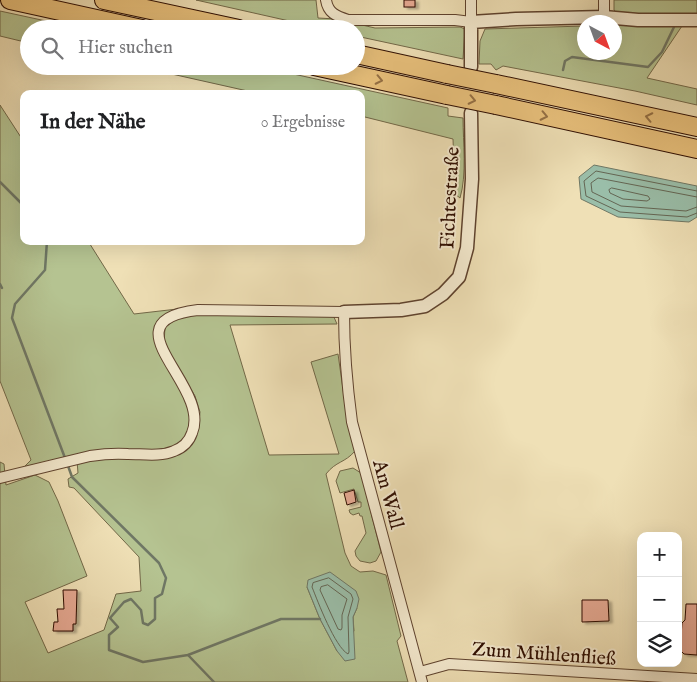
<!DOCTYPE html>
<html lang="de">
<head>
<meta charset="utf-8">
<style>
	:root { --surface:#fff; --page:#f6f6f6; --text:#202124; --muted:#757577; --line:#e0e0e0 }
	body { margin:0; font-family:"IM FELL English",serif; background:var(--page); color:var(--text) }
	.controls { position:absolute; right:15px; bottom:15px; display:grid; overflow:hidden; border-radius:10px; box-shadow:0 5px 20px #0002 }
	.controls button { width:45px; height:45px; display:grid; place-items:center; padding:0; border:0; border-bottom:1px solid var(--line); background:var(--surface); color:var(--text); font:25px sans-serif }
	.compass { position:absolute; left:577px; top:15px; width:45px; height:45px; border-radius:50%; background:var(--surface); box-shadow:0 5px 20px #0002; rotate:139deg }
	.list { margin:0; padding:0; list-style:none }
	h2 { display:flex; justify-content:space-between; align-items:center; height:65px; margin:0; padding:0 20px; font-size:21px }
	h2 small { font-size:16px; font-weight:400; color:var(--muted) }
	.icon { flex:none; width:28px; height:28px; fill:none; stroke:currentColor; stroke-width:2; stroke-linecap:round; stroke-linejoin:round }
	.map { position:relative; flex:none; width:697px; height:682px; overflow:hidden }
	.search { position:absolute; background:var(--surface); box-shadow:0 5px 20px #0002; left:20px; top:20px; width:345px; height:55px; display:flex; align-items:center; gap:12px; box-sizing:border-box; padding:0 18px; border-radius:28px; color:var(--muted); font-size:19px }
	.panel { position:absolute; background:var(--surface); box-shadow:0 5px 20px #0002; left:20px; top:90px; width:345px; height:155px; border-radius:10px }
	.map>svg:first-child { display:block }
	.green { fill:#b5c391; stroke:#726848; fill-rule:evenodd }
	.water { fill:#9abea9; stroke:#6f7765 }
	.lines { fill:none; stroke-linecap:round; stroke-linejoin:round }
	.shore { stroke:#646654; stroke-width:1 }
	.stream { stroke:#6f7765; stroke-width:2.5 }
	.building { fill:#e6a993; stroke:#2e0d00; filter:url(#shadow) }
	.minor-casing { stroke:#5e422e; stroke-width:12 }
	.tertiary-casing { stroke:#5e422e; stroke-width:15 }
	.motorway-casing { stroke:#2e0d00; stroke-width:20 }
	.minor { stroke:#f5ebd0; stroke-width:10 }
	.tertiary { stroke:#f5ebd0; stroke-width:12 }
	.motorway { stroke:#e8c07b; stroke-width:18 }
	.motorway-bridge-casing { stroke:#2e0d00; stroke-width:20; stroke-linecap:butt }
	.motorway-bridge { stroke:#e8c07b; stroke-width:18 }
	.oneway { stroke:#946f44 }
	.labels { text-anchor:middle; stroke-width:4; stroke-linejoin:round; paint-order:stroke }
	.street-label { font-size:20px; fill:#2e0d00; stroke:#f5ebd0 }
</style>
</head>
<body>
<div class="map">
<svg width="697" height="682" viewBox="0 0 697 682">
	<defs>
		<filter id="shadow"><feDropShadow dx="3.5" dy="2" stdDeviation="1" flood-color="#0004"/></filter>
	</defs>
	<rect width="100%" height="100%" fill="#efe0b6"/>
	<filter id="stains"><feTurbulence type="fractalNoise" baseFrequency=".004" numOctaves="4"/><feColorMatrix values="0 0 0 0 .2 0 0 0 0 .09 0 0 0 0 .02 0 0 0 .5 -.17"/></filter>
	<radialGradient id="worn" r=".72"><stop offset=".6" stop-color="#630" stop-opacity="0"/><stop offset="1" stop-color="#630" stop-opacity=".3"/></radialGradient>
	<!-- green -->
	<g class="green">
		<polygon points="196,0 316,0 318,18 336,19 375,28 460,27 465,29 463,59 356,36 356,29 325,29"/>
		<polygon points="614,0 697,0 697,14 618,14 614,10"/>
		<polygon points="0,11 83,29 29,29 29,43 0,36"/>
		<polygon points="680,23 682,26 647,78 697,89 697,105 635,91 503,66 496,70 491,64 479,64 480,41 485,29 584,26 584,52 614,52 615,25"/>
		<path d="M136 66H257L448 108V116L463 118C463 142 467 175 460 198L455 194 453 139 361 116V94H261Z"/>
		<path d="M0 105 24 142V241H88L134 314 186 308C166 312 150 319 156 343L189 403 190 429 181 442 170 448 22 469 31 460 0 381Z"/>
		<path d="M226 314 333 315 337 324 230 325 269 455 339 454 311 362 338 354 348 425 355 451C345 463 336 461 326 474L345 553 351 566 360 572 373 571 386 575 401 636 397 641 408 682H0V462L4 464 6 485 35 475 49 482 58 501 87 576 25 602 48 653 104 630 116 594 141 591 139 557 74 488 69 487 68 479 78 473 77 461 190 445 198 430 200 412 195 396 164 344 165 327 181 316ZM307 587 357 608 353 617 354 631 337 651 320 619Z"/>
		<polygon points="353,468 361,473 381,552 376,561 370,563 360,561 356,556 355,551 366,533 362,516 360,516 359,513 353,515 350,513 349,510 361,507 361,502 358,502 354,489 340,493 336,481 340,471"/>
	</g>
	<!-- water -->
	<g class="water">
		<polygon points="594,165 697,186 697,217 689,222 618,217 581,199 579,177"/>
		<polygon points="330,572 356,591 359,599 357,608 353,617 355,659 345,661 337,651 320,619 307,587 308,580"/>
	</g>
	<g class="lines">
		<!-- shore -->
		<g class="shore">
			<polygon points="612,188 648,196 650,199 647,201 623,199 610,193 609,190"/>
			<polyline points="697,191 596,171 584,181 586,196 620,212 687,217 697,213"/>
			<polyline points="697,197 598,178 591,183 592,192 621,206 686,211 697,207"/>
			<path d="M329 578 351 594 353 599 348 617 349 652 348 654C335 647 318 602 312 587L313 583Z"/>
			<polygon points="328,585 347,599 342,615 342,628 341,630 338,629 320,590 321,587"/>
		</g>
		<!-- stream -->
		<g class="stream">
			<polyline points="563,70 565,61 572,57 648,67 662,52 674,27"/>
			<polyline points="0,182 24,206"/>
			<polyline points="47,241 45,270 15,304 12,318 65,458"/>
			<polyline points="0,284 2,288"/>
			<polyline points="67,463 72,477 159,563 166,578 162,594 155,598 155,619 148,625 143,623 141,610 131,599 124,602 110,618 118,627 109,635 109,650 143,662 188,655 281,619 320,619"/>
			<polyline points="188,655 214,682"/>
		</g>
	</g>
	<!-- building -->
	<g class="building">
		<rect x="404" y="0" width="11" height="7"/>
		<polygon points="354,490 356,502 347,505 344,493"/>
		<polygon points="63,590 77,590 76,624 73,624 73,631 53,631 54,622 58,622 57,609 64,609"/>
		<polygon points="582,600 608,600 609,621 582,622"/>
		<polygon points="686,604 697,604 697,655 684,654 680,650 682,623 685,620"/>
	</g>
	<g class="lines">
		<!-- minor casing -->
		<g class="minor-casing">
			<g id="minor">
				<path d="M326 0C328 13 336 16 348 20H455L471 22V0"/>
				<polyline points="604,0 604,17"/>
				<path d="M0 478 90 456C103 454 115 453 128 454 143 454 160 457 174 451 182 448 189 442 192 433 212 385 103 321 198 310L344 312C344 349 347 385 352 422L422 682"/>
				<polyline points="420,672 449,664 697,679"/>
			</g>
		</g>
		<!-- tertiary casing -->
		<g class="tertiary-casing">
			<g id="tertiary">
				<polyline points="471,67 471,22 516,19 604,17 638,20 697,20"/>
				<polyline points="344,312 401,310 425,306 443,294 459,277 467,248 472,179 471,113"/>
			</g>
		</g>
		<!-- motorway casing -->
		<g class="motorway-casing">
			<g id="motorway">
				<polyline points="10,0 142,29"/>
				<polyline points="104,0 239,29"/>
				<polyline points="356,54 447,74"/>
				<polyline points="314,66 447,95"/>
				<polyline points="496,84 697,127"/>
				<polyline points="496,105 697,149"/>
			</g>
		</g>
		<!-- minor -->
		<use href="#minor" class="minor"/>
		<!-- tertiary -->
		<use href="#tertiary" class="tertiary"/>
		<!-- motorway -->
		<use href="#motorway" class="motorway"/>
		<!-- motorway-bridge casing -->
		<g class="motorway-bridge-casing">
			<g id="motorway-bridge">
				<polyline points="447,74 496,84"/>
				<polyline points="447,95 496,105"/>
			</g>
		</g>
		<!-- motorway-bridge -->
		<use href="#motorway-bridge" class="motorway-bridge"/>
	</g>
	<!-- one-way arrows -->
	<defs><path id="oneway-chevron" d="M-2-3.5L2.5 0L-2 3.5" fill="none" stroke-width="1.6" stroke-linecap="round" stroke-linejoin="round" transform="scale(1.25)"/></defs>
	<g class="oneway">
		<use href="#oneway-chevron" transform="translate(379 80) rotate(12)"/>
		<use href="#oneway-chevron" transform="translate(472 100) rotate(12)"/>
		<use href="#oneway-chevron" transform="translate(544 116) rotate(12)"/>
		<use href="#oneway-chevron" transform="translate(649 117) rotate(-168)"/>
	</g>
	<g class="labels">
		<!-- street labels -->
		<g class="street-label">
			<text transform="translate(449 198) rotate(-87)" y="7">Fichtestraße</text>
			<text transform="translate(389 494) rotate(75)" y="7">Am Wall</text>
			<text transform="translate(544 653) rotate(4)" y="7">Zum Mühlenfließ</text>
		</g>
	</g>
	<rect width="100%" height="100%" filter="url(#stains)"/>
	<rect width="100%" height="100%" fill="url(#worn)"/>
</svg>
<div class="controls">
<button>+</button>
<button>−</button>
<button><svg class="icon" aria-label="layers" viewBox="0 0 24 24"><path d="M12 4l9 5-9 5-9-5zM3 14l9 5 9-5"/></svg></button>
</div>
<svg class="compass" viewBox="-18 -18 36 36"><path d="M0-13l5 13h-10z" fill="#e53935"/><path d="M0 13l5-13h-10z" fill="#757577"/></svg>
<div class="search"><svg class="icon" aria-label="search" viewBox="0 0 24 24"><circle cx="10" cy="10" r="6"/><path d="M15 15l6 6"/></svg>Hier suchen</div>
<section class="panel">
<h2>In der Nähe<small>0 Ergebnisse</small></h2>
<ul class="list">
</ul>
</section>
</div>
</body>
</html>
